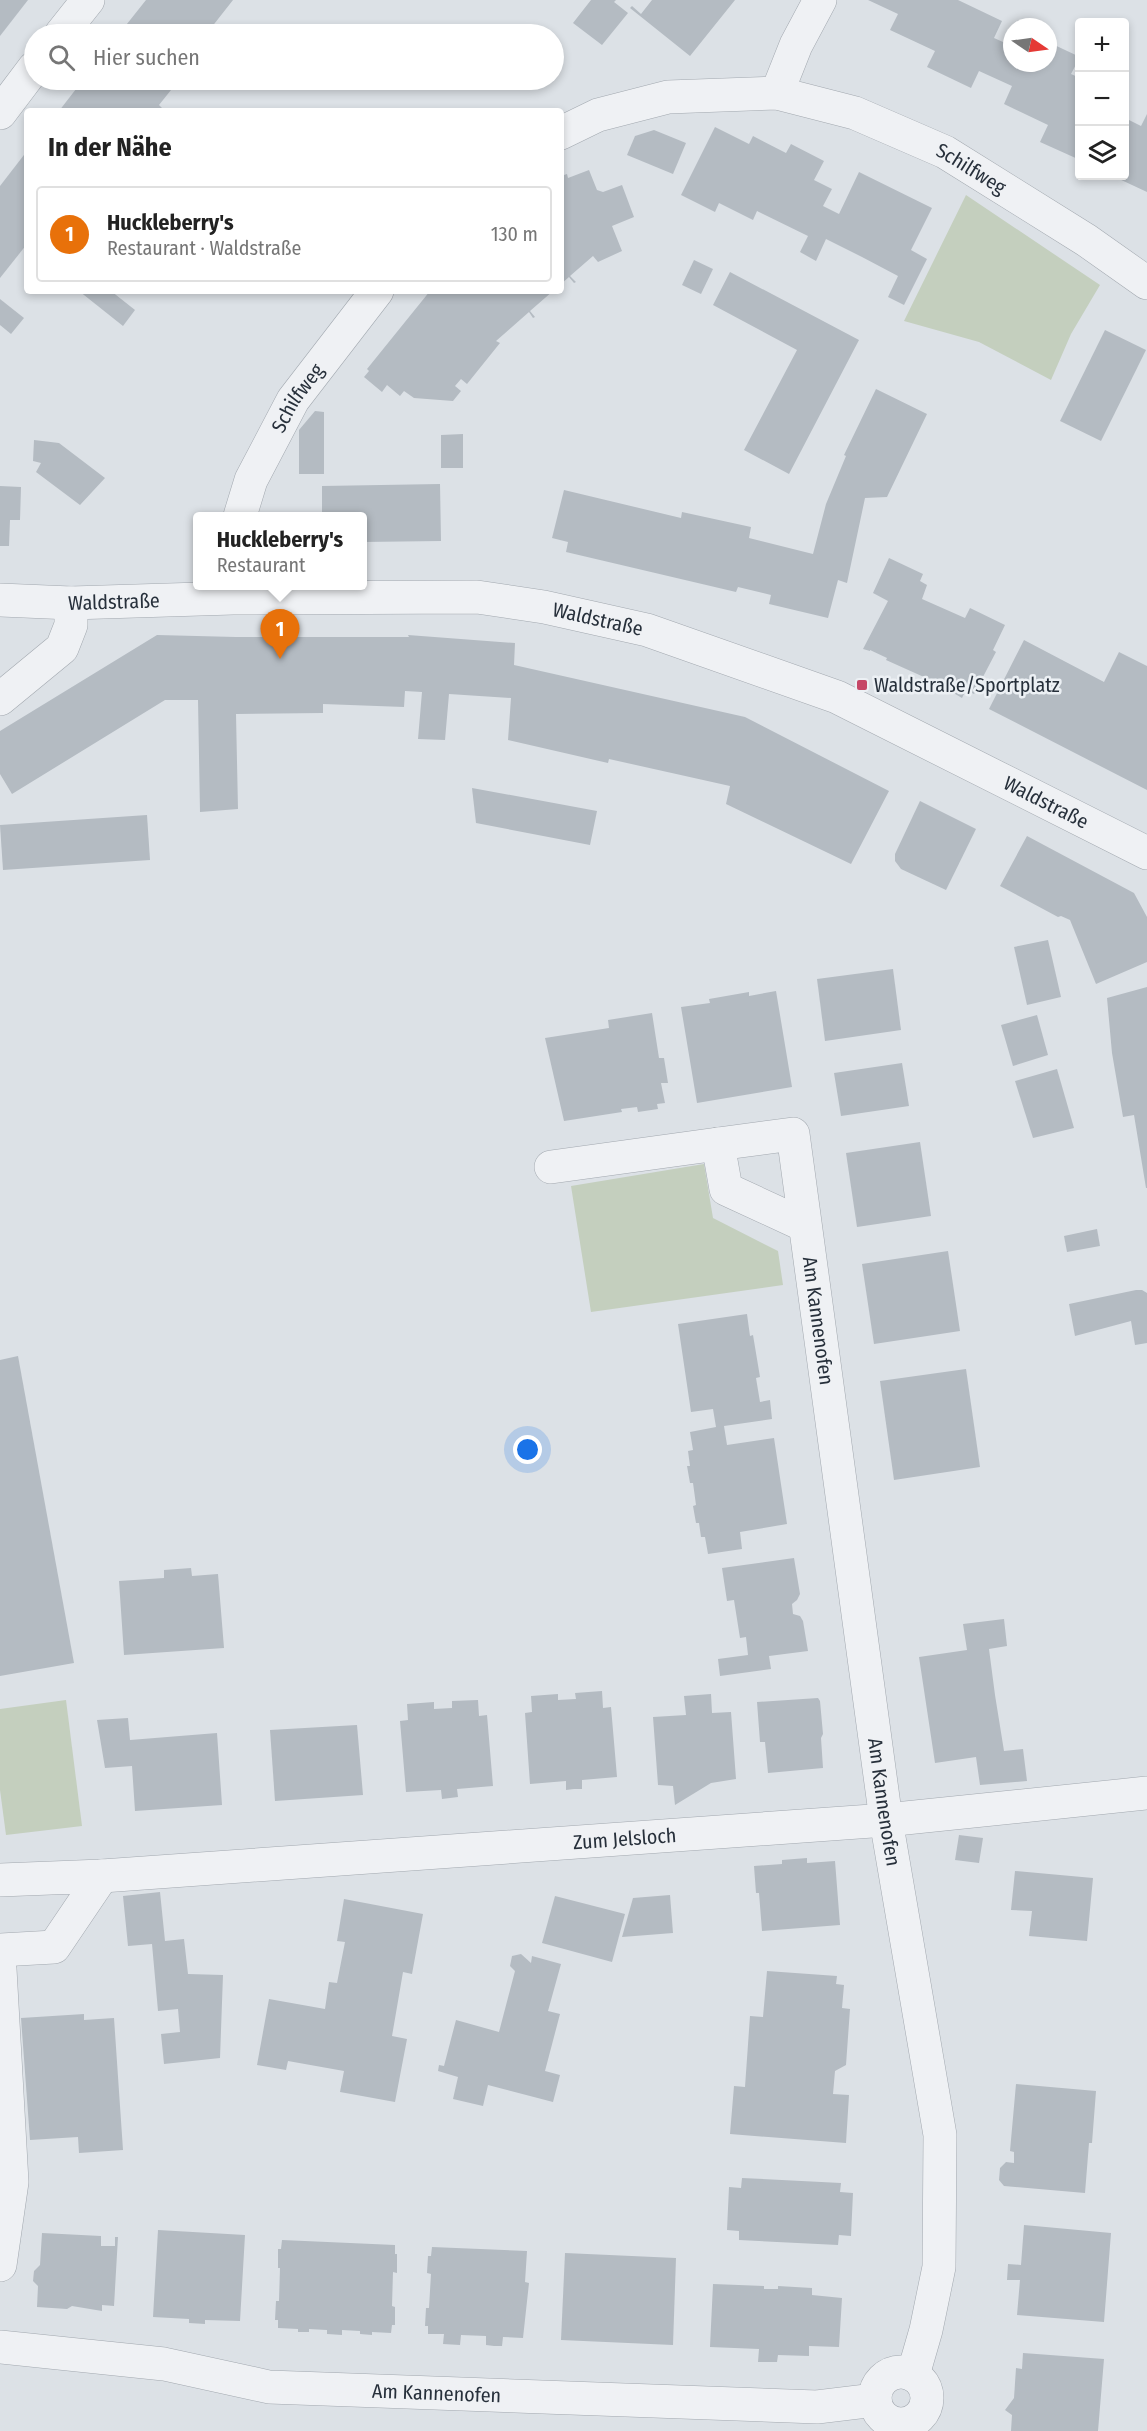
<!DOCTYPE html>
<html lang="de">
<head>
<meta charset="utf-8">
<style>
	:root { --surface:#fff; --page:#f6f6f6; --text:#222; --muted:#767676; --line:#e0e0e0; --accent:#b45309 }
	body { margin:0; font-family:"Fira Sans Condensed",sans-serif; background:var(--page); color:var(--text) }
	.controls { position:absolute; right:18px; top:18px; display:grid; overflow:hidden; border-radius:6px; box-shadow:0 3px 9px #0003 }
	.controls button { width:54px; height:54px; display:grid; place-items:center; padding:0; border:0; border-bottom:2px solid var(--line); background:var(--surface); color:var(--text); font:30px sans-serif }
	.compass { position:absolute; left:1003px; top:18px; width:54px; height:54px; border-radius:50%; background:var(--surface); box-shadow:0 3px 9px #0003; rotate:103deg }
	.you { position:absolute; left:528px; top:1450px; width:21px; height:21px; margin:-15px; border:4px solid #fff; border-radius:50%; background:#1a73e8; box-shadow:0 0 0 9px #1a73e833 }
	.badge { display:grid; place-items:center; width:39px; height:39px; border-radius:50%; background:var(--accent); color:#fff; font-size:20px; font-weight:700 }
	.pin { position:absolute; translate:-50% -50px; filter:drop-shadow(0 2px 3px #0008) }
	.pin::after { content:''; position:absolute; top:32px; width:21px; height:18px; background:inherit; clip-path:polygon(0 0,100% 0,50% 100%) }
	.popup { position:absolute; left:193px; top:512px; width:174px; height:78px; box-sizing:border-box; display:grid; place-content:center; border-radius:6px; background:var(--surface); filter:drop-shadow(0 2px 4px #0005); font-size:20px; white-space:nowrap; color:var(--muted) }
	.popup b { font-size:22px; color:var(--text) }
	.popup::after { content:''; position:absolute; left:50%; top:100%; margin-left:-12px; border:12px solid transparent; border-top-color:var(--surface) }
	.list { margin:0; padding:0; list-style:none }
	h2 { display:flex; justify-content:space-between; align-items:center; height:78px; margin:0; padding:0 24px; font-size:26px }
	h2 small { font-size:20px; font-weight:400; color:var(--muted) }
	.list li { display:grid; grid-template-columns:39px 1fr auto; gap:18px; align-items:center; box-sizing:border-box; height:96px; margin:0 12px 12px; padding:0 12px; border:2px solid var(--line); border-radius:6px }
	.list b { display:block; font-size:22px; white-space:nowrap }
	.list p { margin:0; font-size:20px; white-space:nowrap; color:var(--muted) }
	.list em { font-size:20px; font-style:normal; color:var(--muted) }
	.icon { flex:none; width:33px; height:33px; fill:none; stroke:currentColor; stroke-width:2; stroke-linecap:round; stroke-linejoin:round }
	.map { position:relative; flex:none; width:1147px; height:2431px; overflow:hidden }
	.search { position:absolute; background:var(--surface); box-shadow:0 3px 9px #0003; left:24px; top:24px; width:540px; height:66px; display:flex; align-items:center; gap:15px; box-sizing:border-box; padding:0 21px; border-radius:33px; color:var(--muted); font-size:22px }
	.panel { position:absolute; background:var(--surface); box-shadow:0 3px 9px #0003; left:24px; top:108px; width:540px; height:186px; border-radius:6px }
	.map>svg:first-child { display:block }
	.green { fill:#c4cfbe }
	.building { fill:#b4bbc2 }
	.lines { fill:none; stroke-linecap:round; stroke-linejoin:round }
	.minor-casing { stroke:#a2a8af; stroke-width:34 }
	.minor { stroke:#eff1f4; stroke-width:33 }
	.poi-dot { fill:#c64767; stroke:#ecf0f4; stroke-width:2 }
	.labels { text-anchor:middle; stroke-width:5; stroke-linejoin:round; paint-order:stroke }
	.street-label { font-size:20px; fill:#27303b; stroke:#ecf0f4 }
	.poi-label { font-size:20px; fill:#27303b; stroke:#ecf0f4; text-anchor:start }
</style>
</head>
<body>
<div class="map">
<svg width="1147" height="2431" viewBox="0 0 1147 2431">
	<rect width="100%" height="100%" fill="#dce1e6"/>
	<!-- green -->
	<g class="green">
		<polygon points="966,195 1100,285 1071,334 1051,380 979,342 904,321"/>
		<polygon points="704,1164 713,1218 778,1251 783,1285 591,1312 571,1186"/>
		<polygon points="66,1700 82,1826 6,1835 0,1790 0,1709"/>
	</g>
	<!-- building -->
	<g class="building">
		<polygon points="0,0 28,0 0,36"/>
		<polygon points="146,0 233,0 211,28 219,34 119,34"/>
		<polygon points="591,0 616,0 614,2 628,13 602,45 573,23"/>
		<polygon points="652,0 735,0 690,56 630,8 632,6 641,14"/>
		<polygon points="868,0 958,0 1002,21 994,38 1012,46 1012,63 1048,63 1048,42 1080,57 1071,74 1080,78 1080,160 1040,142 1048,125 1004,104 1012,86 979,71 971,88 927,67 935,51 890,30 898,14"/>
		<polygon points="83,80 179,80 159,105 162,108 160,111 59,111"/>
		<polygon points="1147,114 1147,192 1117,178 1118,176 1125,176 1125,118 1141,126"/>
		<polygon points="715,127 749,144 753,136 786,153 791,144 824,161 814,180 832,189 823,206 839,214 859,172 932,208 911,250 927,259 904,305 888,297 898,276 862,257 826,239 816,261 800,252 808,236 757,211 753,220 719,203 715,212 681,195"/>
		<polygon points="654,130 686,143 673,174 627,155 635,136"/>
		<polygon points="27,151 27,244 0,278 0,186"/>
		<polygon points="589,170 597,190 603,192 622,185 634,217 612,226 622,251 598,262 593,256 570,276 576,282 574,283 569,277 561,284 561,176 567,174 568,178"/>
		<polygon points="694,260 713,269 701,294 682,285"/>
		<polygon points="730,272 859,340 789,474 744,450 797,350 713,305"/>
		<polygon points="79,291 111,291 135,310 123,326"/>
		<polygon points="430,291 553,291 530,311 535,317 533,318 529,312 496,341 500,343 467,384 461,379 455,386 461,391 453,401 414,398 404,391 400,396 387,385 382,392 364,377 369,371 367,369"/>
		<polygon points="0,299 24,318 11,334 0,325"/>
		<polygon points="1105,330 1146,350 1101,441 1060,421"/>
		<polygon points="876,389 927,414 887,497 865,498 847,583 838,580 828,618 769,604 771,595 738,587 736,592 566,552 568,542 552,538 564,490 681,518 682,512 751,527 749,538 813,554 826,504 846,456 844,455"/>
		<polygon points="315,411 324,412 324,474 299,474 299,430"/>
		<polygon points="463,434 463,468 441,468 441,435"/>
		<polygon points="34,440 59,443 105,478 80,505 36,472 41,463 33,461"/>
		<polygon points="440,484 441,541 363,542 363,516 322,516 322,486"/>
		<polygon points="0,486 21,487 20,520 10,520 9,546 0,546"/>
		<polygon points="889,558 923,574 920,581 927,585 922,599 965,618 970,608 1005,625 993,650 996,652 974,694 966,690 962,698 935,682 886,660 887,658 870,650 870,651 863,649 888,601 873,593"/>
		<polygon points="157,635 236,637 409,637 408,635 515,643 514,665 745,717 889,791 851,864 726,804 730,786 609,759 608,763 508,740 511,698 449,694 445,740 418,739 422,692 405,691 404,707 323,704 323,713 236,714 238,809 200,812 198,700 165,700 12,794 0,774 0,731"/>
		<polygon points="1024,640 1104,682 1119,652 1147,666 1147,790 989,709"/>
		<polygon points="472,788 597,811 590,845 476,823"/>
		<polygon points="920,801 976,829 946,890 901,869 895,861 895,854"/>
		<polygon points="147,815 150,860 3,870 0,825"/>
		<polygon points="1027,836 1134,893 1147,917 1147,962 1096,984 1070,920 1061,916 1058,917 1000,886"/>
		<polygon points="1048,940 1061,997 1027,1005 1014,947"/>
		<polygon points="893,969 901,1030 825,1041 817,979"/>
		<polygon points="1147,987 1147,1188 1146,1188 1134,1115 1123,1117 1112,1053 1107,998"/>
		<polygon points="776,991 792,1087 697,1103 681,1007 710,1003 709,999 749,992 749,996"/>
		<polygon points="652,1013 659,1058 664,1058 668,1083 661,1083 665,1103 657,1104 658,1109 638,1112 637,1107 621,1109 622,1112 564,1121 545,1038 609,1028 608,1020"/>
		<polygon points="1037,1015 1048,1055 1013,1066 1001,1025"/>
		<polygon points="902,1063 909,1106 841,1116 834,1073"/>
		<polygon points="1057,1069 1074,1128 1033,1138 1015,1081"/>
		<polygon points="920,1142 931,1216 857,1227 846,1153"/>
		<polygon points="1097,1229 1100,1246 1067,1252 1064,1236"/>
		<polygon points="948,1251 960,1331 874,1344 862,1264"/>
		<polygon points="1136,1290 1142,1290 1147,1293 1147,1343 1135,1345 1131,1321 1075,1336 1069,1304"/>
		<polygon points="747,1314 750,1336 753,1335 760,1377 756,1378 760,1402 770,1400 772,1419 724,1426 727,1445 774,1438 787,1524 740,1532 742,1549 708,1554 705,1537 701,1537 699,1523 696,1523 693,1506 696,1505 693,1483 690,1483 687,1466 690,1466 688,1451 693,1450 690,1432 716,1427 713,1409 691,1412 678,1324"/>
		<polygon points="18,1356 74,1663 0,1676 0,1360"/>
		<polygon points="966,1369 980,1467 894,1480 880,1381"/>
		<polygon points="794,1558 800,1594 797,1600 792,1604 793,1614 800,1616 803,1621 808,1651 769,1656 771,1669 720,1676 718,1659 748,1655 746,1637 740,1638 734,1600 727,1601 722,1568"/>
		<polygon points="191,1568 192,1576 218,1574 224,1648 124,1655 119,1581 164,1578 164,1570"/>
		<polygon points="1004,1619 1007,1646 989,1649 995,1695 1004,1751 1023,1749 1027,1781 980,1785 976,1757 935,1763 919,1657 967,1650 963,1624"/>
		<polygon points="602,1691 603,1708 611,1707 617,1777 582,1780 582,1789 574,1789 566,1790 566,1781 530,1784 525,1713 532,1712 531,1696 558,1694 558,1700 576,1699 575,1693"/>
		<polygon points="711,1694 712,1713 731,1712 736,1779 711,1783 675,1805 673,1786 658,1785 653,1717 686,1715 684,1696"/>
		<polygon points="818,1698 820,1701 823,1734 821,1738 823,1768 768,1773 765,1742 760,1742 757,1702"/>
		<polygon points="478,1700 479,1716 487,1715 493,1786 457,1789 458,1797 442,1799 441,1790 406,1792 400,1721 408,1720 407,1704 434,1702 434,1709 452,1708 452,1701"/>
		<polygon points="128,1718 130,1740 217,1733 222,1805 135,1811 132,1766 105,1768 97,1720"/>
		<polygon points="357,1725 363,1795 275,1801 270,1730"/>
		<polygon points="959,1835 983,1838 979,1863 955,1860"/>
		<polygon points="807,1858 807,1863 835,1861 840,1925 762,1931 759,1893 756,1893 754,1866 782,1864 782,1860"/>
		<polygon points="1015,1871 1093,1878 1087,1941 1029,1936 1032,1911 1011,1910"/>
		<polygon points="160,1892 165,1941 184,1939 188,1974 223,1975 220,2058 164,2064 161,2034 180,2032 178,2009 158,2011 152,1944 128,1946 123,1896"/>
		<polygon points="670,1895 673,1933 622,1937 633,1898"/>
		<polygon points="555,1896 625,1914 612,1962 542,1943"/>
		<polygon points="344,1899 423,1914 412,1974 403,1972 392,2036 407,2039 395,2102 340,2092 344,2071 288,2061 286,2070 257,2065 269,1999 325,2009 329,1982 337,1983 345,1942 337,1941"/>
		<polygon points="521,1954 531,1963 532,1956 561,1964 548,2011 560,2014 545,2071 560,2075 553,2102 488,2085 483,2106 453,2099 458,2077 438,2071 439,2065 444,2066 456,2020 499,2032 515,1971 510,1966 512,1956"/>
		<polygon points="767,1971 837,1976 836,1984 844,1985 842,2008 850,2009 846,2065 835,2071 833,2094 849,2095 846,2143 730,2134 734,2086 745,2087 750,2016 763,2017"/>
		<polygon points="84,2014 84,2020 114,2018 123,2150 79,2153 78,2137 30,2140 21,2018"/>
		<polygon points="1016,2084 1096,2091 1092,2143 1089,2143 1085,2193 1004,2186 999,2180 1000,2168 1006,2162 1014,2163 1014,2152 1010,2151"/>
		<polygon points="742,2178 841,2183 840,2192 853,2193 851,2236 839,2235 838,2245 739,2240 739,2231 727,2230 729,2187 741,2188"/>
		<polygon points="1024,2225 1111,2233 1104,2322 1017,2315 1020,2280 1007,2280 1008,2264 1021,2265"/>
		<polygon points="158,2230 245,2235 240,2321 205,2320 205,2324 189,2323 189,2319 153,2317"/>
		<polygon points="42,2233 101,2236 101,2246 115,2246 115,2237 118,2237 114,2306 102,2305 102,2311 72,2306 67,2309 37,2307 38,2286 33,2281 34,2271 40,2265"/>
		<polygon points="282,2240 395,2245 395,2254 397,2254 397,2273 393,2272 392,2306 395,2307 395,2325 392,2325 391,2333 372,2332 372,2335 360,2334 360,2331 342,2330 342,2335 327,2334 327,2330 309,2329 309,2332 298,2332 298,2329 278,2328 278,2320 275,2320 276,2301 279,2301 280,2268 278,2268 278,2249 281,2249"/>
		<polygon points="432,2247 527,2251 525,2282 529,2283 523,2338 503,2337 502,2346 494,2346 486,2345 486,2336 461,2335 460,2345 443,2344 444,2334 428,2334 428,2326 425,2326 426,2308 429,2308 431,2274 427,2273 428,2256 431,2256"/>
		<polygon points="565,2253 676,2258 673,2345 561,2340"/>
		<polygon points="713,2284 764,2286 764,2289 778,2289 778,2286 812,2288 812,2295 842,2298 839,2347 809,2346 809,2356 778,2355 777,2362 758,2362 759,2349 710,2347"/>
		<polygon points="1023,2353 1104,2359 1098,2431 1011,2431 1012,2415 1005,2410 1014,2398 1016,2368 1022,2369"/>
	</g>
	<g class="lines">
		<!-- minor casing -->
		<g class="minor-casing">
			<g id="minor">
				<polyline points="61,34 88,0"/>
				<polyline points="777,93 796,45 820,0"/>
				<polyline points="0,113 34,68"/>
				<path id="s1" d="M561 133 598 115 668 97 777 93 855 113 945 152 1086 240 1147 283"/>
				<path id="s2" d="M240 516 251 480 293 400 377 291"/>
				<path id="s3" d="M0 600 71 603 233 598 477 597 544 607 647 630 837 697 1147 853"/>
				<polyline points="0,699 62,648 71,625 71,603"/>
				<path id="s4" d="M718 1144 793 1134 886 1820 940 2135 939 2267 926 2330 913 2375"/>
				<polyline points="551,1167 718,1144 726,1189 804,1225"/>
				<path id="s5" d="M102 1876 886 1820 1147 1793"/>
				<polyline points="0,1880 102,1876 54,1947 0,1950"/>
				<polyline points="0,1969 12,2182 0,2265"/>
				<path id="s6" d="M0 2347 164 2364 269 2387 817 2407 875 2400"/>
				<circle cx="901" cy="2398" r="26"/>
			</g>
		</g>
		<!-- minor -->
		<use href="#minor" class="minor"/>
	</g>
	<!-- markers -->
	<rect class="poi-dot" x="856" y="679" width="12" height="12" rx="3"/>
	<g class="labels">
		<!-- street labels -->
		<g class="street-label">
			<text dy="7" stroke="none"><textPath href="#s1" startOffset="432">Schilfweg</textPath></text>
			<text dy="7" stroke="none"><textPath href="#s2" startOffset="132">Schilfweg</textPath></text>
			<text dy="7" stroke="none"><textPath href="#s3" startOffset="114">Waldstraße</textPath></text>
			<text dy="7" stroke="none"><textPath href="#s3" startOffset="600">Waldstraße</textPath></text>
			<text dy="7" stroke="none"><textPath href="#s3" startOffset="1086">Waldstraße</textPath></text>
			<text dy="7" stroke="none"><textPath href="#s4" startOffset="264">Am Kannenofen</textPath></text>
			<text dy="7" stroke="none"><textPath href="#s4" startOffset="750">Am Kannenofen</textPath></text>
			<text dy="7" stroke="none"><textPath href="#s5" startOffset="524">Zum Jelsloch</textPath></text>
			<text dy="7" stroke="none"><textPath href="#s6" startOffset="440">Am Kannenofen</textPath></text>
		</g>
		<!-- poi labels -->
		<g class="poi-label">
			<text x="874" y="692">Waldstraße/Sportplatz</text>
		</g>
	</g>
</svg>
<div class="controls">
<button>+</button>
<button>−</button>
<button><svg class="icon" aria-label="layers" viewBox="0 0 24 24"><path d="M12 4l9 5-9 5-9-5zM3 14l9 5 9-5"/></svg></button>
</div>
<svg class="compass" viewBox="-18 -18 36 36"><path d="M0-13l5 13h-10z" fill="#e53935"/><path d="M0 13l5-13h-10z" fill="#767676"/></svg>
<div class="you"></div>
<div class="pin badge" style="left:280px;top:659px;background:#e8710a">1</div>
<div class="popup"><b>Huckleberry's</b>Restaurant</div>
<div class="search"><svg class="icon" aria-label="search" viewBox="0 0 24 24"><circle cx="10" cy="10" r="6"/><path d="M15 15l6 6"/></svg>Hier suchen</div>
<section class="panel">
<h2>In der Nähe<small></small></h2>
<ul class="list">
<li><span class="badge" style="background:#e8710a">1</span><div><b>Huckleberry's</b><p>Restaurant · Waldstraße</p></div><em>130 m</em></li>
</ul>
</section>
</div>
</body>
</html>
